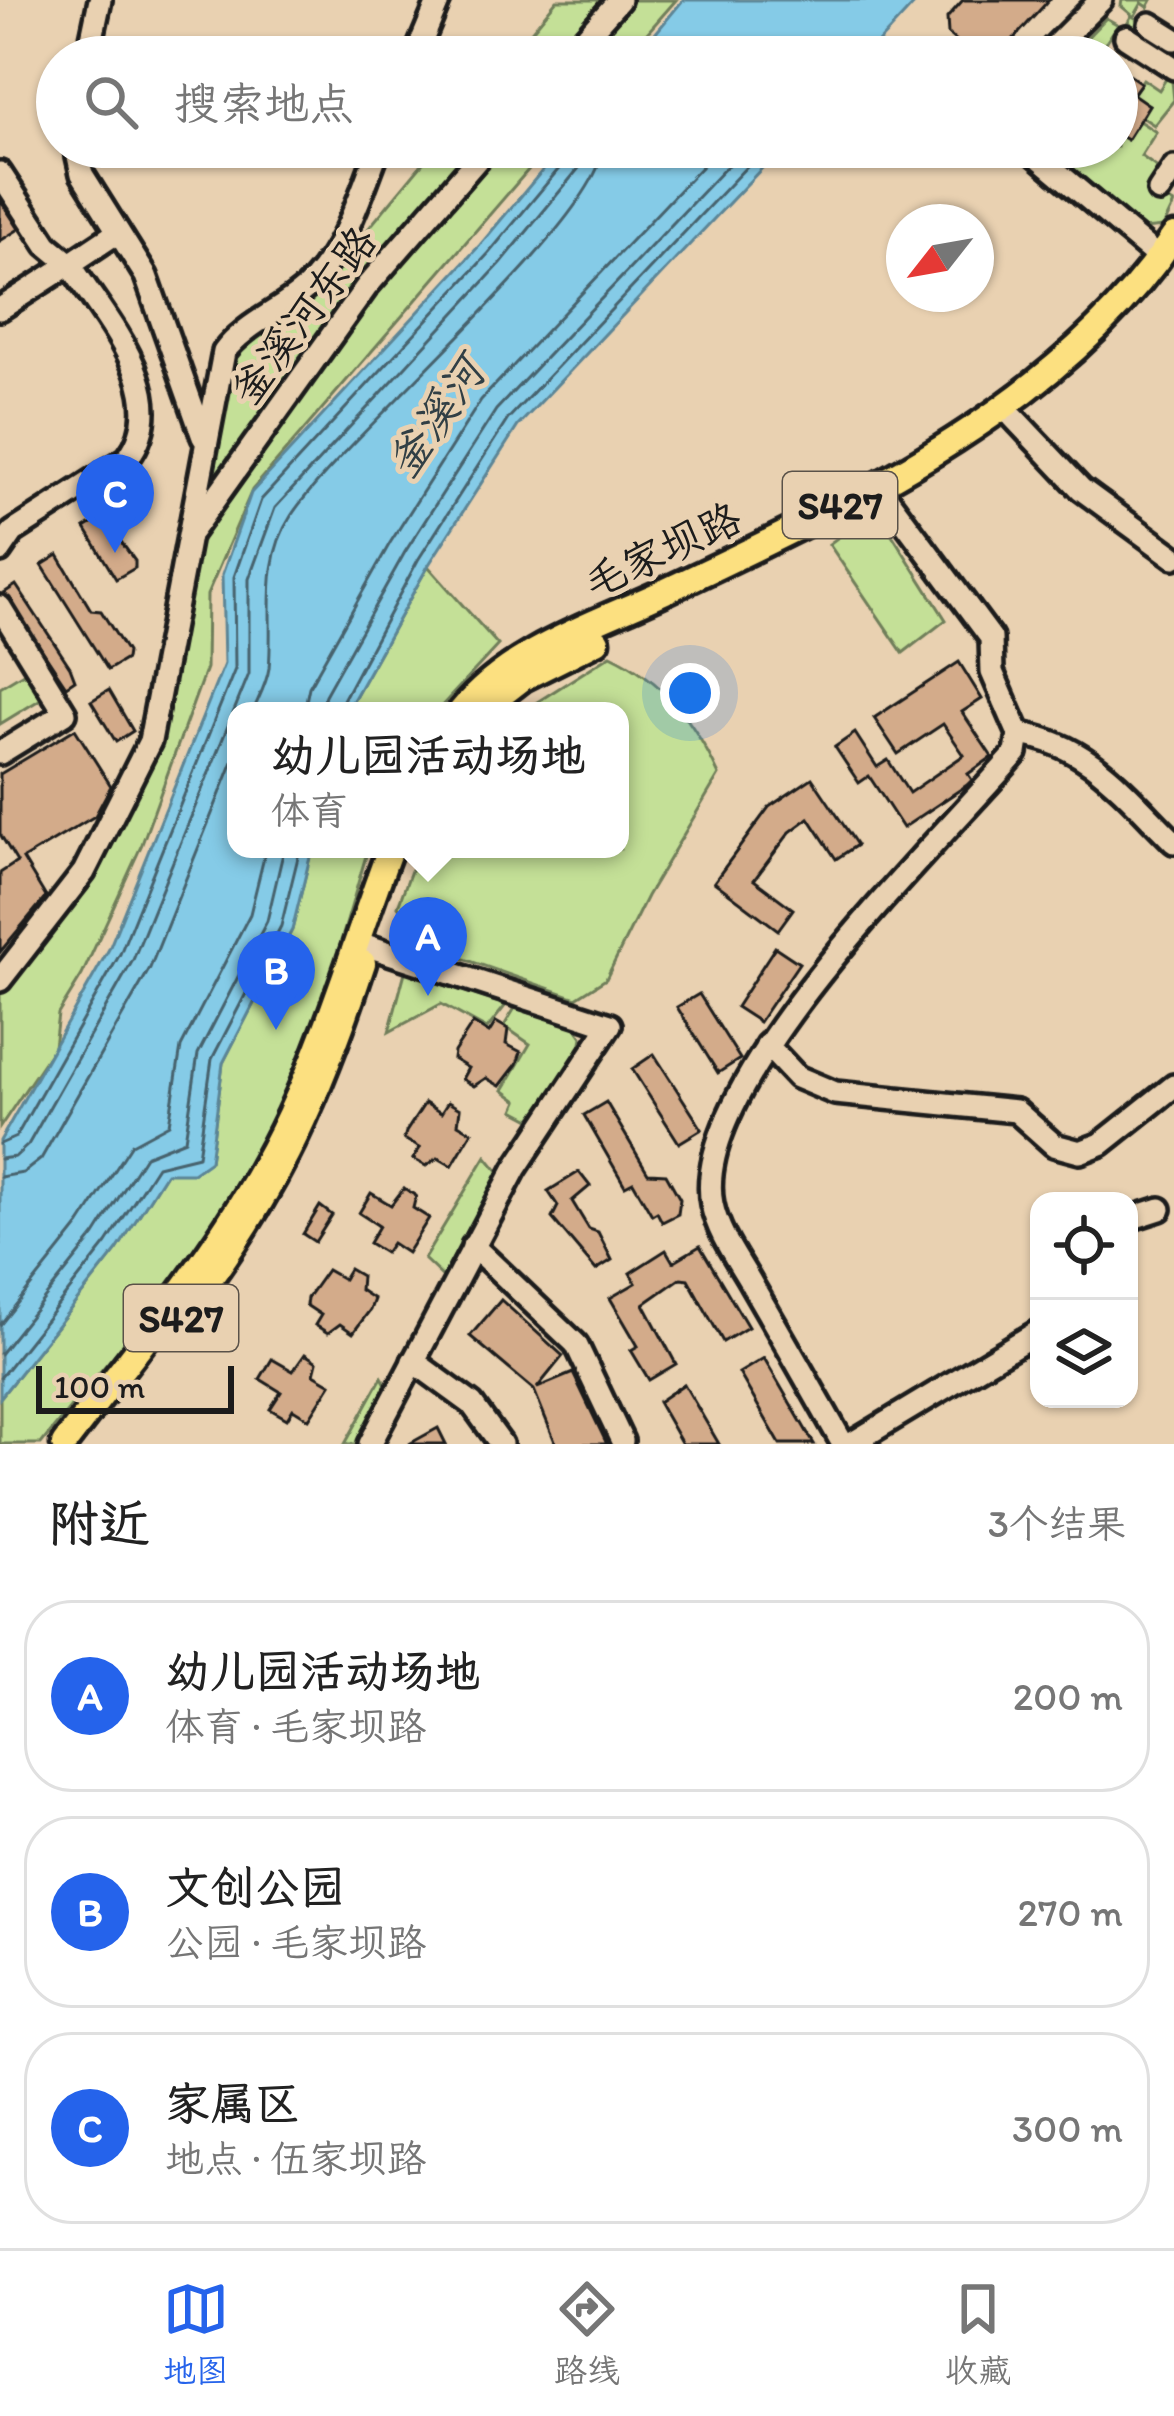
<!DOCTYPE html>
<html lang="zh">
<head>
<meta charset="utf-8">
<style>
	:root { --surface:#fff; --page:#f6f6f6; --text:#222; --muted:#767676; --line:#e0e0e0; --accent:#2563eb }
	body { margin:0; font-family:Itim,"LXGW WenKai TC",sans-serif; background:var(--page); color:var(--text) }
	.controls { position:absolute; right:36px; bottom:36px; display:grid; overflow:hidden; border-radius:24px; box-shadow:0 3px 9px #0004 }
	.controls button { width:108px; height:108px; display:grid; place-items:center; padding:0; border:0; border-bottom:3px solid var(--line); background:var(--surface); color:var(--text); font:60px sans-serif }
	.compass { position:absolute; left:886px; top:204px; width:108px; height:108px; border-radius:50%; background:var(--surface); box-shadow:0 3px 9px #0004; rotate:239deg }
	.scale { position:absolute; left:36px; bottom:30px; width:198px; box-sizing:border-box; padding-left:12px; border:6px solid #1c1c1c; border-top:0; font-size:33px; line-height:42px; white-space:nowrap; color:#1c1c1c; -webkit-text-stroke:9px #e9d1b1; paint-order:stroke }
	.you { position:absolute; left:690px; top:693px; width:42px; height:42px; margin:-30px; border:9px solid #fff; border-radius:50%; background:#1a73e8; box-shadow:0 0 0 18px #1a73e833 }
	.badge { display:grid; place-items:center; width:78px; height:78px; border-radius:50%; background:var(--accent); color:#fff; font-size:39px; font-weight:700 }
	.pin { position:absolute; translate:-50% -99px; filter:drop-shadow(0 3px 6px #0008) }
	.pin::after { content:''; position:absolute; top:63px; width:42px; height:36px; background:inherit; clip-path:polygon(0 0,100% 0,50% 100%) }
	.popup { position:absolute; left:227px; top:702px; width:402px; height:156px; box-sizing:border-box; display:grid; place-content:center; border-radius:24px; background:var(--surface); filter:drop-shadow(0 3px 9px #0005); font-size:39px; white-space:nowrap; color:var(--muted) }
	.popup b { font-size:45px; color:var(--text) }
	.popup::after { content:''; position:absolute; left:50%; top:100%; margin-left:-24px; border:24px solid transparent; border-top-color:var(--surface) }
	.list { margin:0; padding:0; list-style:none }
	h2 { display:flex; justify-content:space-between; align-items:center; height:156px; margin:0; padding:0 48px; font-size:51px }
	h2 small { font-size:39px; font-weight:400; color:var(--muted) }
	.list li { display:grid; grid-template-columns:78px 1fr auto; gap:36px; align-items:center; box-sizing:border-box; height:192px; margin:0 24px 24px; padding:0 24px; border:3px solid var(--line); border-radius:48px }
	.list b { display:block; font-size:45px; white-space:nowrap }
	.list p { margin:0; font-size:39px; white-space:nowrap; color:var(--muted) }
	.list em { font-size:39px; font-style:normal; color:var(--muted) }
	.icon { flex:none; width:66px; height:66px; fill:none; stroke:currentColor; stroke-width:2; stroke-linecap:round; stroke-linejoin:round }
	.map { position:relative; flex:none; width:1174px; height:1444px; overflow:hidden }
	.search { position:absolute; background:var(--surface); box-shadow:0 3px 9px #0004; left:36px; right:36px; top:36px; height:132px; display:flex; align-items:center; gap:30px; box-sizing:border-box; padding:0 42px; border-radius:66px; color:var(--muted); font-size:45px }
	.sheet { height:804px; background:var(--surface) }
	nav { display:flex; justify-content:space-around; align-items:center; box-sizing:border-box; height:168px; border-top:3px solid var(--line); background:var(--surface); font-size:33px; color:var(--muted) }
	nav a { display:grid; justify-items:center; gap:6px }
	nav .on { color:var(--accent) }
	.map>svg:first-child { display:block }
	.green { fill:#c4e097; stroke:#707e5a; stroke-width:3 }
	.water { fill:#85cbe7; stroke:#5b8596; stroke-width:3 }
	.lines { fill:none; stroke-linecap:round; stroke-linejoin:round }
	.shore { stroke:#46626d; stroke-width:3 }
	.building { fill:#d3ab8a; stroke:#1c1c1c; stroke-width:3 }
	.minor-casing { stroke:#1c1c1c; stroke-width:30 }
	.major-casing { stroke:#1c1c1c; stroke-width:33 }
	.minor { stroke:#e9d1b1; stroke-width:21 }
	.major { stroke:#fce080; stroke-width:24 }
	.labels { text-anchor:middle; stroke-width:10; stroke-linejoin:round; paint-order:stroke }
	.shield { fill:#e9d1b1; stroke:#5a5249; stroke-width:3 }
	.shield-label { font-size:39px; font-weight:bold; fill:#1c1c1c }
	.street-label { font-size:42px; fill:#1c1c1c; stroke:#e9d1b1 }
	.water-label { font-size:45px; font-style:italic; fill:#313f45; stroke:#e9d1b1 }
</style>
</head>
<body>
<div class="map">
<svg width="1174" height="1444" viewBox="0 0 1174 1444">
	<rect width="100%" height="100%" fill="#e9d1b1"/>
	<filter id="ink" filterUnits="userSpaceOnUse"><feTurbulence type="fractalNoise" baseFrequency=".00833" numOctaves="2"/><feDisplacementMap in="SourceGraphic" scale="24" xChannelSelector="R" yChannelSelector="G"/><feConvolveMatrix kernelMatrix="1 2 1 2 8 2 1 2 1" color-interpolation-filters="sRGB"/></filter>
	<g filter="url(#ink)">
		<!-- green -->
		<g class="green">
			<polygon points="557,0 676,0 626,57 510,57"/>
			<polygon points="1122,0 1152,0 1148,7 1142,3 1134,17 1174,44 1174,63 1117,26 1101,50 1110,57 1068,57 1106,18 1124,28 1132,15 1121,6"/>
			<polygon points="1171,71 1174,100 1154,125 1142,117 1149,105 1131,98 1143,79 1159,90"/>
			<polygon points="1139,121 1156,132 1141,156 1163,172 1152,191 1174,204 1163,227 1144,229 1047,147 1117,147 1117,134 1127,140"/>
			<polygon points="436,147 548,147 252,490 207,595 206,668 142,844 82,975 58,1014 54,1047 0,1127 0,994 78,892 122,816 231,355 325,281"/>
			<polygon points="872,512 879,514 946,620 903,653 829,544"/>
			<polygon points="428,566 498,645 437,711 347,711"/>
			<path d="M611 655C664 680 695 723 719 775L647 896 606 979 576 998 427 946 398 906 419 849H620V711H523Z"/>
			<polygon points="25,672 41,699 0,724 0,687"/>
			<path d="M312 849H368C336 957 308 1069 253 1167 198 1264 110 1356 41 1444H0V1398L117 1250 166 1173 210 1161 223 1063 292 930Z"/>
			<polygon points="405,972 506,1005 487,1029 441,1004 389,1032"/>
			<polygon points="515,1008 575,1027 582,1037 579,1054 531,1119 514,1110 518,1101 503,1090 530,1044 504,1026"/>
			<polygon points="486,1156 499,1172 443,1277 424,1259"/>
			<polygon points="382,1377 387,1386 357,1444 345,1444"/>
		</g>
		<!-- water -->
		<g class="water">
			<polygon points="683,0 918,0 865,57 636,57"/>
			<polygon points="562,147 782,147 518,426 428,566 347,711 236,711 236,849 312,849 292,930 223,1063 210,1161 193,1173 166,1173 117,1250 0,1398 0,1141 109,949 224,664 222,575 251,493 480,245"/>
		</g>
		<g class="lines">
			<!-- shore -->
			<g class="shore">
				<path d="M253 711C259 697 267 683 269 668 274 615 260 564 291 516 341 439 601 220 603 147"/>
				<polyline points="304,711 309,687 390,543 481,400 720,147"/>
				<polyline points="322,711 325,695 405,552 496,410 745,147"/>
				<polyline points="337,711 418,560 508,419 765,147"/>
				<polyline points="0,1144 16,1137 120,954 235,669 234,577 261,500 489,253 567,159 570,147"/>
				<polyline points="0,1159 15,1157 28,1145 133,960 249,674 249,579 275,508 501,263 579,168 585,147"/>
				<polyline points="0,1177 23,1173 41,1159 150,968 236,754"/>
				<polyline points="0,1325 80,1224 132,1144 169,1124 181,1047 250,914 266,849"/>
				<polyline points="0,1354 95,1235 145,1156 185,1140 198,1054 267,921 284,849"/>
				<polyline points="0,1378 107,1243 157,1166 198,1156 212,1059 281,926 300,849"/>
			</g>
		</g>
		<!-- building -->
		<g class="building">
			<polygon points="963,0 1049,0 997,57 974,57 948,34 947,18"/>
			<polygon points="1122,70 1141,83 1133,94 1149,105 1127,140 1117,134 1117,78"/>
			<polygon points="0,200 19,229 0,241"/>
			<polygon points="103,517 135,561 135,568 116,579 85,528"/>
			<polygon points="58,555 91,610 101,611 127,652 126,659 108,670 42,565"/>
			<polygon points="16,585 70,667 75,680 66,686 4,593"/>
			<polygon points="959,662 982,699 962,712 992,757 968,774 972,780 967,785 903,828 869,776 859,783 835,747 855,733 877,767 888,760 909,793 964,755 943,724 898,754 874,718"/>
			<polygon points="109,690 133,731 116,742 91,701"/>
			<polygon points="75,729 111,786 95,816 23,859 46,897 0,952 0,873 17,862 0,834 0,774"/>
			<polygon points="812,778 857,845 836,859 809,818 790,832 754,880 793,909 778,930 714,882 769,807"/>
			<polygon points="775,947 799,963 759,1022 736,1007"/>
			<polygon points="699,994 740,1059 718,1073 677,1007"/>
			<polygon points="496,1022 508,1029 506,1044 521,1052 517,1064 500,1086 486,1078 474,1086 462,1079 468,1068 453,1059 454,1052 473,1023 489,1033"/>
			<polygon points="654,1054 702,1129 679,1143 632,1069"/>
			<polygon points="448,1102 460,1109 458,1124 472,1132 452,1166 438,1158 426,1166 413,1159 420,1148 404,1139 406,1132 425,1103 441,1113"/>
			<polygon points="606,1102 648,1173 666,1174 680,1199 678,1214 662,1222 657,1212 652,1215 633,1182 625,1186 584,1115"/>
			<polygon points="579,1172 590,1186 572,1201 589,1229 598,1232 612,1260 596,1270 552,1218 558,1206 548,1191"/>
			<polygon points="404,1188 416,1196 413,1208 429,1218 407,1253 392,1243 385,1253 369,1243 379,1226 359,1213 371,1193 391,1205"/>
			<polygon points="320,1206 332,1215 315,1242 303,1234"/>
			<polygon points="700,1246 748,1327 723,1342 688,1279 681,1278 644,1304 676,1364 649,1380 631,1350 638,1346 610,1298 636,1283 630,1273 666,1250 673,1262"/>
			<polygon points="349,1269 361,1276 360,1290 374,1299 370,1310 353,1333 340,1324 328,1333 315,1325 321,1315 306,1305 307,1298 327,1270 343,1279"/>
			<polygon points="501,1300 563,1356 537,1388 573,1373 607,1444 556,1444 534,1390 470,1336"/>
			<polygon points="305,1354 317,1362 314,1374 331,1384 309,1419 293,1409 287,1419 270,1409 281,1392 260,1379 272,1359 293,1371"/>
			<polygon points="764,1358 814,1444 780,1444 739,1373"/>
			<polygon points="684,1384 719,1444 682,1444 658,1402"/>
			<polygon points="438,1428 446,1444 409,1444"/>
		</g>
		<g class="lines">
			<!-- minor casing -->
			<g class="minor-casing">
				<g id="minor">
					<polyline points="1150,24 1174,39"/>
					<polyline points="1126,37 1174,68"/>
					<polyline points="88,57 100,0"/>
					<polyline points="415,57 439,0"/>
					<polyline points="568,57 619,0"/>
					<polyline points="1044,57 1101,0"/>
					<polyline points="76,147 82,174 146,276 203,437"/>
					<polyline points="1027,147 1159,258"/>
					<polyline points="0,173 47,245 70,264 118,232"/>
					<polyline points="1159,191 1174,168"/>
					<path d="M0 309 70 264C104 319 176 394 128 458L13 532 0 551"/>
					<polyline points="1013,417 1081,489 1174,557"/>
					<polyline points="192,531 367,286 488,147"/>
					<polyline points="0,607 65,713 0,753"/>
					<path d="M1019 734C1088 743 1127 796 1174 842"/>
					<polyline points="368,946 610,1025 515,1169 370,1444"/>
					<path d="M0 980 84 872 150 741 224 352C245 324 279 312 305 289 343 255 361 193 379 147"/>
					<polyline points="767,1045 797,1077 835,1093 1016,1111 1054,1145 1080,1152 1101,1144 1174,1086"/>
					<polyline points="1129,1219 1160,1209"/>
					<polyline points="473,1246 576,1344 622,1441"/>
					<polyline points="413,1361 472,1404 501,1444"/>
					<path d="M843 1444C813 1391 783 1338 752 1285 738 1260 718 1234 712 1204 688 1083 939 843 1016 753L1019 734 992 672 991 638 887 498"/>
					<polyline points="851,1444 1039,1331"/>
				</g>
			</g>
			<!-- major casing -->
			<g class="major-casing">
				<g id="major">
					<polyline points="483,709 523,678 597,641"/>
					<path d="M461 711C512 648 601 622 672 588 853 502 1059 408 1174 236"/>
					<path d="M176 1324C271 1203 315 1109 363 963"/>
					<path d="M64 1444C145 1338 233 1236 290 1114 330 1029 357 936 390 849"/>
				</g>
			</g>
			<!-- minor -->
			<use href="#minor" class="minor"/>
			<!-- major -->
			<use href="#major" class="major"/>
		</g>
	</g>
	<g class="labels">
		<!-- shield labels -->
		<g class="shield">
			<rect x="783" y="472" width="114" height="66" rx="9"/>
			<rect x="124" y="1285" width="114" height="66" rx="9"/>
		</g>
		<g class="shield-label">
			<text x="840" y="519">S427</text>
			<text x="181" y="1332">S427</text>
		</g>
		<!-- street labels -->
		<g class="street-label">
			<text transform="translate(303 315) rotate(-53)" y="15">釜溪河东路</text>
			<text transform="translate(662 550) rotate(-25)" y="15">毛家坝路</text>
		</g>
		<!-- water labels -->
		<g class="water-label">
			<text transform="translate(435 417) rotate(-55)" y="16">釜溪河</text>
		</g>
	</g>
</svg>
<div class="controls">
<button><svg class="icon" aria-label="locate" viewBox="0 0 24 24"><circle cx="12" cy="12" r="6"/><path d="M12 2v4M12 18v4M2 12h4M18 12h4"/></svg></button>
<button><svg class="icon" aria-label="layers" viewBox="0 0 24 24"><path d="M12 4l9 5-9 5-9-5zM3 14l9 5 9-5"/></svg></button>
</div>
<svg class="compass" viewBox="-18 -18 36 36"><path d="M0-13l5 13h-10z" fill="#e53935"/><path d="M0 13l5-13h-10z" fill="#767676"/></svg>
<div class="scale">100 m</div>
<div class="you"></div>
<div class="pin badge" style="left:428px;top:996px">A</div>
<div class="popup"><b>幼儿园活动场地</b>体育</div>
<div class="pin badge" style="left:276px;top:1030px">B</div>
<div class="pin badge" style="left:115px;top:553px">C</div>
<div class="search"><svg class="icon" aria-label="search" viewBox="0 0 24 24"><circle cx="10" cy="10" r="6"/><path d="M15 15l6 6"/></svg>搜索地点</div>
</div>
<section class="sheet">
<h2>附近<small>3个结果</small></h2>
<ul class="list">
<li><span class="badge">A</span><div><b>幼儿园活动场地</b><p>体育 · 毛家坝路</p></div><em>200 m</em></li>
<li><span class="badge">B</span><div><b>文创公园</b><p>公园 · 毛家坝路</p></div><em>270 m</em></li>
<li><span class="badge">C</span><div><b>家属区</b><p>地点 · 伍家坝路</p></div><em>300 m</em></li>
</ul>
</section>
<nav>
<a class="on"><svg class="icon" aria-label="map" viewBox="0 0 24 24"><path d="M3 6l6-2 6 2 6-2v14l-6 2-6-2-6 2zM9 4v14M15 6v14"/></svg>地图</a>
<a><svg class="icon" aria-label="directions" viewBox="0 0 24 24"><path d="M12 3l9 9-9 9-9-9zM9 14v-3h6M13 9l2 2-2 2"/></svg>路线</a>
<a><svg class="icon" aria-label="saved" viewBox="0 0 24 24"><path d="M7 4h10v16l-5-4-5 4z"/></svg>收藏</a>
</nav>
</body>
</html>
